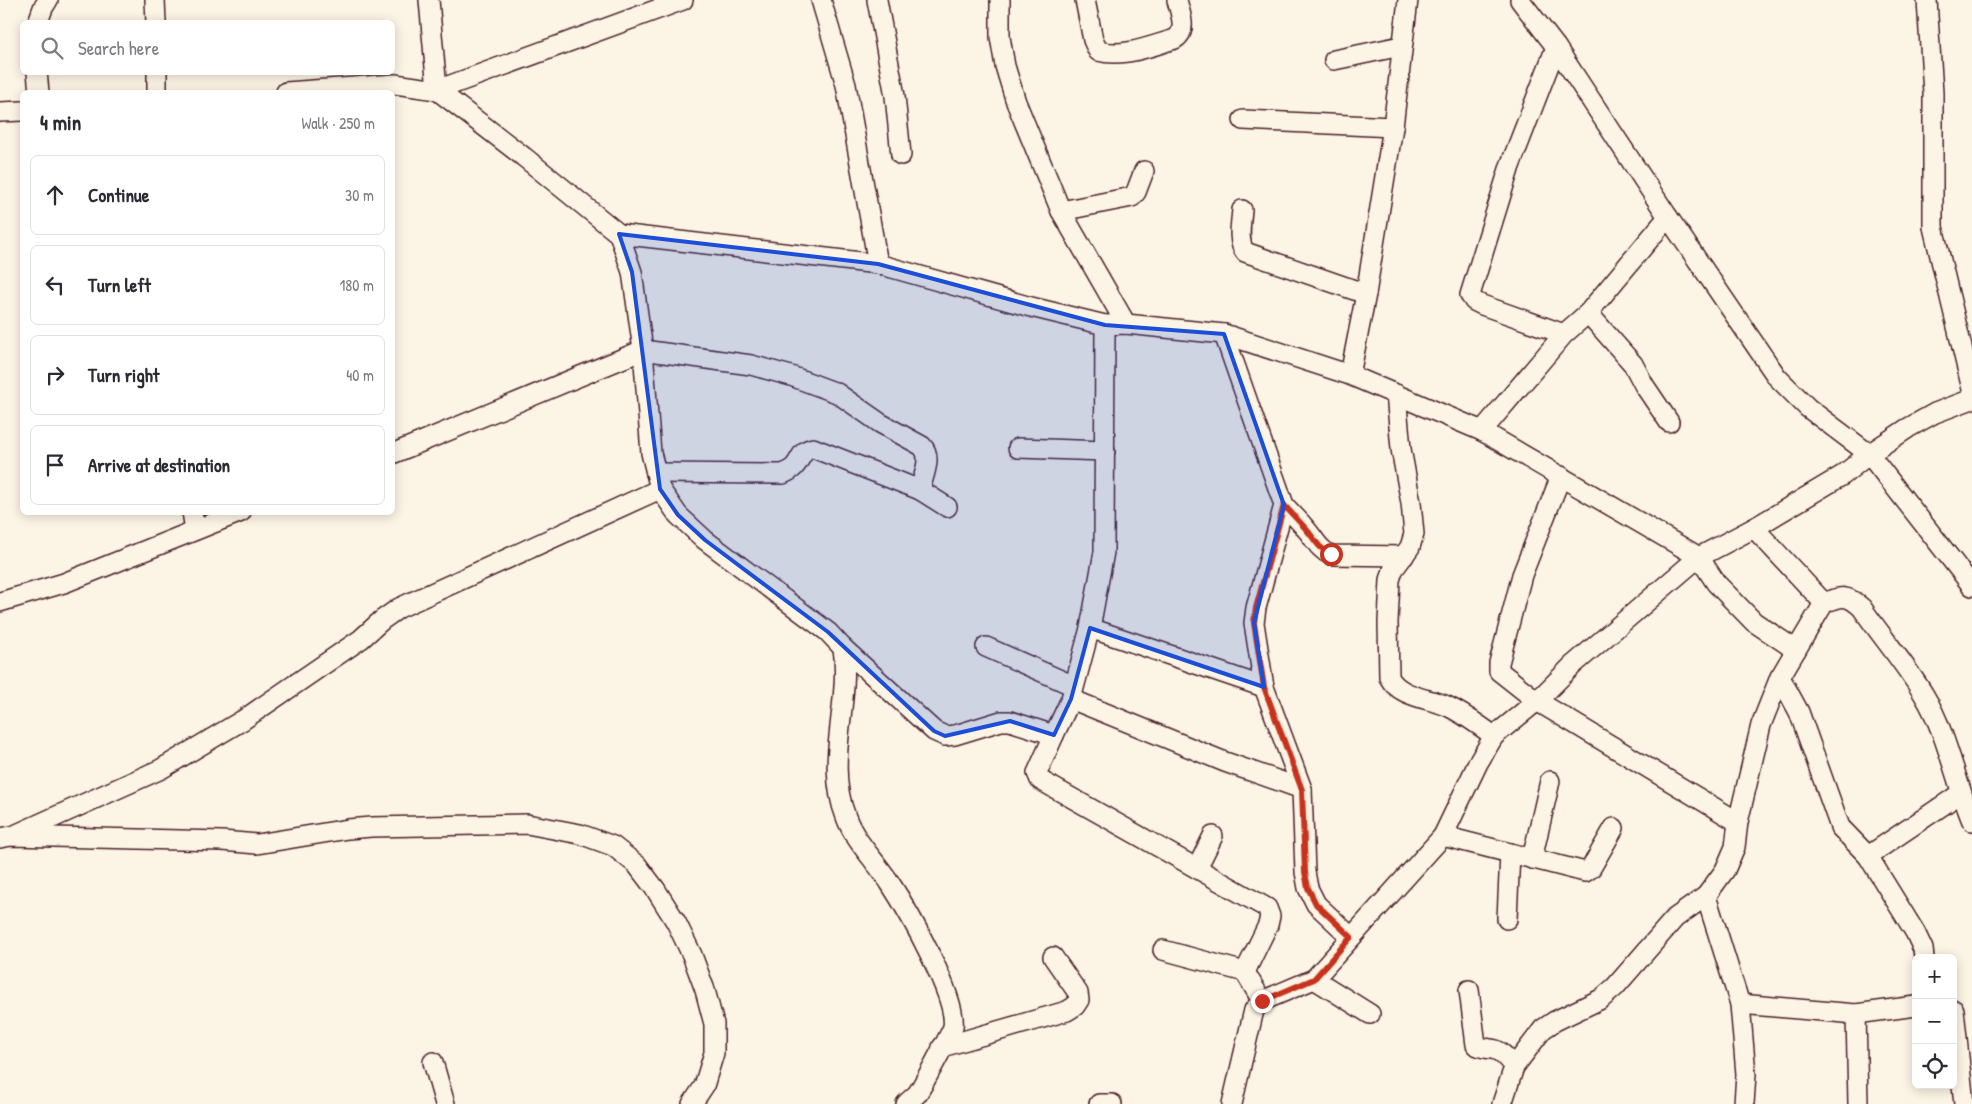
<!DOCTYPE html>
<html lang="en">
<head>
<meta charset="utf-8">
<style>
	:root { --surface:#fff; --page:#f7f7f7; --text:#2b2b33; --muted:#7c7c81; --line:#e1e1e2 }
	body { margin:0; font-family:"Patrick Hand",sans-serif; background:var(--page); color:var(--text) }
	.controls { position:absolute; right:15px; bottom:15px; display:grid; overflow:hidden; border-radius:8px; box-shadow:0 2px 12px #0003 }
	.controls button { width:45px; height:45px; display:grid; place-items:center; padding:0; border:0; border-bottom:1px solid var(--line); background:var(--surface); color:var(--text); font:25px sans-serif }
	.stop { position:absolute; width:15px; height:15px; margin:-11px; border:4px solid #c8321e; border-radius:50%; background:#fff }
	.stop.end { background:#c8321e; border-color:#fff; box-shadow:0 1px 5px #0008 }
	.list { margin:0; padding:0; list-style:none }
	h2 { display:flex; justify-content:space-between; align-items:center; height:65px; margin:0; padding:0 20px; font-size:21px }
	h2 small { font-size:16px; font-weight:400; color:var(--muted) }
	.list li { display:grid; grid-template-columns:32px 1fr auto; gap:15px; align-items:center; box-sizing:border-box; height:80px; margin:0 10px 10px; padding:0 10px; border:1px solid var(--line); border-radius:8px }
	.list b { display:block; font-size:19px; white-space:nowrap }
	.list em { font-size:16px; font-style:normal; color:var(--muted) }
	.icon { flex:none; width:28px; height:28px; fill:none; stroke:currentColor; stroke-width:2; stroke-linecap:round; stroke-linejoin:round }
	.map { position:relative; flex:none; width:1972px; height:1104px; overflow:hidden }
	.search { position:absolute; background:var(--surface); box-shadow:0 2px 12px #0003; left:20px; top:20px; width:375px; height:55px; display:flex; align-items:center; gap:12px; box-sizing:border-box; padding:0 18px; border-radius:8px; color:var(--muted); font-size:19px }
	.panel { position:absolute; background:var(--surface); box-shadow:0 2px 12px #0003; left:20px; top:90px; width:375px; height:425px; border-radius:8px }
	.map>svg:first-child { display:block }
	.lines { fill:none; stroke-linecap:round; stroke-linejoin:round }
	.minor-casing { stroke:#4a1f2b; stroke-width:22 }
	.minor { stroke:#fcf5e5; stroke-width:19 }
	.route { stroke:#c8321e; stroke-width:6 }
	.marked { fill:#1d4ed8; fill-opacity:0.2; stroke:#1d4ed8; stroke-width:4; stroke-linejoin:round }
</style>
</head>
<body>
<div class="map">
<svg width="1972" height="1104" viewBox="0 0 1972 1104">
	<rect width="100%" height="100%" fill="#fcf5e5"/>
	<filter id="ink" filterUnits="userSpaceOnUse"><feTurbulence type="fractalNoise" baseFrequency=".02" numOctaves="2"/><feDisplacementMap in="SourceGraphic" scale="10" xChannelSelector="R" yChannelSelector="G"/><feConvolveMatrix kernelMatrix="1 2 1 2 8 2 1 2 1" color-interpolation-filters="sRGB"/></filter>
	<g filter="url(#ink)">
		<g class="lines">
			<!-- minor casing -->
			<g class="minor-casing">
				<g id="minor">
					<polyline points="155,0 156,22"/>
					<polyline points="429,0 437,90 524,157 619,234 632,272 643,350 651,453 660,489 678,515 705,540 828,632 843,648 934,731 945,736 955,735 1001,721 1010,721 1054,735 1071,699 1090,628 1104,552 1105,325"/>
					<polyline points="821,0 846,85 878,264"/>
					<polyline points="877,0 895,96 901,155"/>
					<polyline points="1000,0 1000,37 1005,66 1016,102 1061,211 1126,324"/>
					<path d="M1085 0 1093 40 1098 51C1123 58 1151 46 1175 39 1188 31 1180 13 1177 0"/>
					<polyline points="1520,0 1556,47 1668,217 1777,377 1808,408 1869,454 1972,586"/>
					<polyline points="1927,0 1933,93 1933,227 1972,389"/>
					<polyline points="38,22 43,8 48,0"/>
					<polyline points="1556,47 1510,166 1470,295 1474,301 1482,305 1564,334"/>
					<polyline points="1334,60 1401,46"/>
					<polyline points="37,72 39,92"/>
					<polyline points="157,72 157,92"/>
					<polyline points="286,92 395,84 437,90 683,0"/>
					<polyline points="0,112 22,111"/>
					<polyline points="1243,120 1393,127"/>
					<path d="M1242 210C1241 223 1237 241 1245 252L1366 294"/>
					<polyline points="1061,211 1132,197 1136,192 1144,171"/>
					<polyline points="619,234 878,264 1031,307 1105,325 1126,324 1224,334 1350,375 1482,431 1699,557 1716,583 1754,622 1796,650"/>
					<polyline points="1588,313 1633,364 1644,385 1669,422"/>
					<polyline points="1224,334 1284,505 1256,608 1254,623 1264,687 1302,789 1305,872 1308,888 1316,904 1351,937"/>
					<polyline points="1350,375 1366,294 1393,127 1408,0"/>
					<path d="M1396 394 1401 449 1411 503 1414 534 1410 547 1393 570 1390 580 1388 622 1389 677C1399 697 1428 698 1447 706 1464 714 1479 725 1494 736"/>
					<polyline points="1482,431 1564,334 1588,313 1668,217"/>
					<polyline points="1018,448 1105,451"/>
					<path d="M392 454 643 350 751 365 791 376 837 393 880 423 922 446C933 457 923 476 920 490"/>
					<path d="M656 473 783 474C804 466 796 451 813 448L920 490 947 507"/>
					<polyline points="1561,476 1522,575 1499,663 1499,671 1537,701 1738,822"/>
					<path d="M1284 505C1291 513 1299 520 1306 529 1315 539 1318 549 1331 555L1404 556"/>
					<polyline points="192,512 195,530"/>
					<path d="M1754 528 1824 603C1842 596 1847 594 1862 608 1882 637 1906 665 1924 695 1947 733 1955 780 1972 821"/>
					<polyline points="0,602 64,583 241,512"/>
					<polyline points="1090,628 1264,687"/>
					<polyline points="986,647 1074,686"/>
					<path d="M843 648C851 704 824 762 846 817 855 842 876 861 890 883 907 909 958 998 953 1027 951 1033 922 1087 917 1094 914 1097 909 1101 906 1104"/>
					<polyline points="1780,677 1799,712 1840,827 1868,856 1915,932 1923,949 1924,958"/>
					<polyline points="1071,699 1225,762 1302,789"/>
					<polyline points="1054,735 1037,773 1040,780 1267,908 1270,916 1268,925 1245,972"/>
					<polyline points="17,834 161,769 243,720 361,639 382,620 399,608 660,489"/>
					<polyline points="1443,836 1585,872 1591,868 1614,828"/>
					<polyline points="0,838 11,836 222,841 257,844 348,829 371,827 527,824 580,834 613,846 637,865 656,890 676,922 692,955 705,990 714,1024 714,1053 704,1086 692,1104"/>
					<polyline points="1868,856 1961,793"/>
					<polyline points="1532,859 1550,781"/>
					<polyline points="1197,868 1213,836"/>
					<polyline points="1706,896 1740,1004 1746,1074 1744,1104"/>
					<polyline points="1507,919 1510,853"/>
					<polyline points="1163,950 1245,972 1262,1001"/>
					<polyline points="1314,979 1370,1014"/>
					<path d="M1469 990 1476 1045C1483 1049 1489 1048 1496 1050 1504 1053 1509 1061 1514 1067"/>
					<polyline points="1740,1004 1856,1014 1916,1006"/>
					<polyline points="1954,1010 1964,1104"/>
					<polyline points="1856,1014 1858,1104"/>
					<polyline points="942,1047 1067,1011 1075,1006 1079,1000 1078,993 1053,957"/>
					<polyline points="433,1062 445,1104"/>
					<polyline points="1099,1104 1112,1104"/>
					<polyline points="1232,1104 1254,1010 1262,1001 1314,979 1443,836 1478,763 1494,736 1537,701 1573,665 1699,557 1754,528 1843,475 1869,454 1908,428 1935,413 1972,399"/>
					<polyline points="1502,1104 1514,1067 1543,1029 1555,1021 1601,999 1615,987 1675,918 1706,896 1725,870 1735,847 1738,822 1761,725 1780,677 1824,603"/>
				</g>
			</g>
			<!-- minor -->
			<use href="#minor" class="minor"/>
		</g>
	</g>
	<g class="lines" filter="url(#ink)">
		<!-- route -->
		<path class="route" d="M1262 1001 1314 979 1351 937 1316 904 1308 888 1305 872 1302 790 1264 687 1254 623 1256 608 1284 505C1291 513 1299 521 1306 529 1315 539 1318 549 1331 554"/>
	</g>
	<!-- marked area -->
	<path class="marked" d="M619 234 878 264 1105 325 1224 334 1284 505 1254 623 1264 687 1090 628 1071 699 1054 735 1010 721 945 736 934 731 828 632 705 540 678 515 660 489 632 272Z"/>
</svg>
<div class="controls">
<button>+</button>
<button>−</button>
<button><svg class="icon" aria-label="locate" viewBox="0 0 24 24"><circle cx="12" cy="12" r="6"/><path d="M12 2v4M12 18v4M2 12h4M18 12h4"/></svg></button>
</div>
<div class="stop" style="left:1331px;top:554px"></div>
<div class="stop end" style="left:1262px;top:1001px"></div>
<div class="search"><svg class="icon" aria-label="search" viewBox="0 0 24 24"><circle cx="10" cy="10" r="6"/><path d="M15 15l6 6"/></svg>Search here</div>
<section class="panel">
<h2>4 min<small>Walk · 250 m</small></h2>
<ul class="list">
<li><svg class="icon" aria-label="ahead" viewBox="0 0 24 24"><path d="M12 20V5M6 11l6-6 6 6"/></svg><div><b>Continue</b></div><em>30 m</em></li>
<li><svg class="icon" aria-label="left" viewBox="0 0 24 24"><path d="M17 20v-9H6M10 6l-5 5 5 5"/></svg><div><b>Turn left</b></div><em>180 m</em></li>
<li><svg class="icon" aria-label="right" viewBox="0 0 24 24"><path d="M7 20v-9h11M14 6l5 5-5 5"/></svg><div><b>Turn right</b></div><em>40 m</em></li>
<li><svg class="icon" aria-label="arrive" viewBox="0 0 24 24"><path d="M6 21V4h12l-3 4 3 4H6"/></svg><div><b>Arrive at destination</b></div></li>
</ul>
</section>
</div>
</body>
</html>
